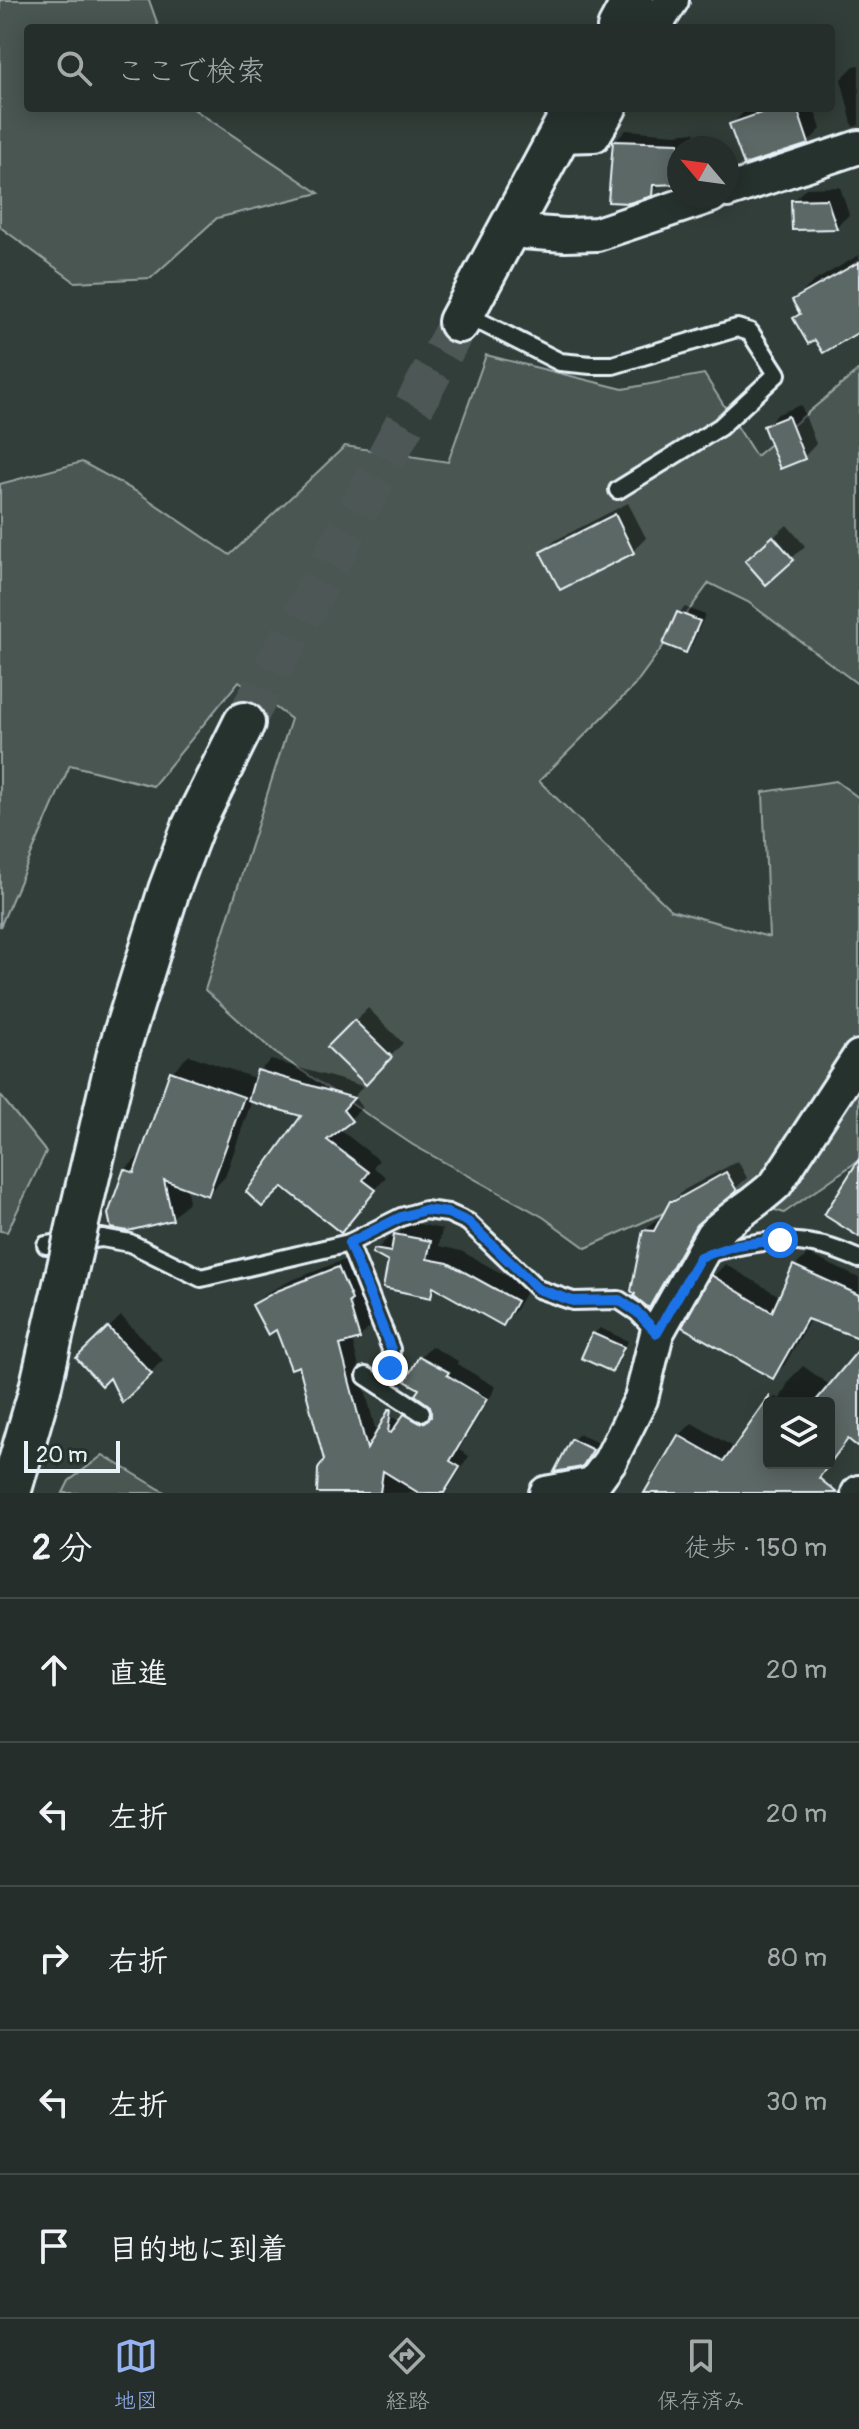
<!DOCTYPE html>
<html lang="ja">
<head>
<meta charset="utf-8">
<style>
	:root { --surface:#262e2b; --page:#323a37; --text:#f1f3f6; --muted:#a4a8a9; --line:#424a47; --accent:#95b2f1 }
	body { margin:0; font-family:Pangolin,"Klee One",sans-serif; background:var(--page); color:var(--text) }
	.controls { position:absolute; right:24px; bottom:24px; display:grid; overflow:hidden; border-radius:8px; box-shadow:0 4px 20px #0003 }
	.controls button { width:72px; height:72px; display:grid; place-items:center; padding:0; border:0; border-bottom:2px solid var(--line); background:var(--surface); color:var(--text); font:40px sans-serif }
	.compass { position:absolute; left:667px; top:136px; width:72px; height:72px; border-radius:50%; background:var(--surface); box-shadow:0 4px 20px #0003; rotate:299deg }
	.scale { position:absolute; left:24px; bottom:20px; width:96px; box-sizing:border-box; padding-left:8px; border:4px solid #e8f1f8; border-top:0; font-size:22px; line-height:28px; white-space:nowrap; color:#e8f1f8; -webkit-text-stroke:6px #26332d; paint-order:stroke }
	.stop { position:absolute; width:24px; height:24px; margin:-18px; border:6px solid #1a73e8; border-radius:50%; background:#fff }
	.stop.end { background:#1a73e8; border-color:#fff; box-shadow:0 2px 8px #0008 }
	.list { margin:0; padding:0; list-style:none }
	h2 { display:flex; justify-content:space-between; align-items:center; height:104px; margin:0; padding:0 32px; font-size:34px }
	h2 small { font-size:26px; font-weight:400; color:var(--muted) }
	.list li { display:grid; grid-template-columns:52px 1fr auto; gap:24px; align-items:center; box-sizing:border-box; height:144px; padding:0 32px; border-top:2px solid var(--line) }
	.list b { display:block; font-size:30px; white-space:nowrap }
	.list em { font-size:26px; font-style:normal; color:var(--muted) }
	.icon { flex:none; width:44px; height:44px; fill:none; stroke:currentColor; stroke-width:2; stroke-linecap:round; stroke-linejoin:round }
	.map { position:relative; flex:none; width:859px; height:1493px; overflow:hidden }
	.search { position:absolute; background:var(--surface); box-shadow:0 4px 20px #0003; left:24px; right:24px; top:24px; height:88px; display:flex; align-items:center; gap:20px; box-sizing:border-box; padding:0 28px; border-radius:8px; color:var(--muted); font-size:30px }
	.sheet { height:824px; background:var(--surface) }
	nav { display:flex; justify-content:space-around; align-items:center; box-sizing:border-box; height:112px; border-top:2px solid var(--line); background:var(--surface); font-size:22px; color:var(--muted) }
	nav a { display:grid; justify-items:center; gap:4px }
	nav .on { color:var(--accent) }
	.map>svg:first-child { display:block }
	.green { fill:#495651; stroke:#98a4a4; stroke-width:2 }
	.shadow { fill:#0007; fill-rule:evenodd }
	.building { fill:#5c6865; stroke:#e8f1f8; stroke-width:2 }
	.lines { fill:none; stroke-linecap:round; stroke-linejoin:round }
	.tertiary-tunnel { stroke:#4d5956; stroke-width:40; stroke-dasharray:40 20; stroke-linecap:butt }
	.service-casing { stroke:#e8f1f8; stroke-width:22 }
	.minor-casing { stroke:#e8f1f8; stroke-width:38 }
	.tertiary-casing { stroke:#e8f1f8; stroke-width:46 }
	.service { stroke:#26332d; stroke-width:16 }
	.minor { stroke:#26332d; stroke-width:32 }
	.tertiary { stroke:#26332d; stroke-width:40 }
	.tertiary-bridge-casing { stroke:#e8f1f8; stroke-width:46; stroke-linecap:butt }
	.tertiary-bridge { stroke:#26332d; stroke-width:40 }
	.route { stroke:#1a73e8; stroke-width:10 }
</style>
</head>
<body>
<div class="map">
<svg width="859" height="1493" viewBox="0 0 859 1493">
	<rect width="100%" height="100%" fill="#323e39"/>
	<filter id="ink" filterUnits="userSpaceOnUse"><feTurbulence type="fractalNoise" baseFrequency=".0125" numOctaves="2"/><feDisplacementMap in="SourceGraphic" scale="16" xChannelSelector="R" yChannelSelector="G"/><feConvolveMatrix kernelMatrix="1 2 1 2 8 2 1 2 1" color-interpolation-filters="sRGB"/></filter>
	<g filter="url(#ink)">
		<!-- green -->
		<g class="green">
			<polygon points="0,0 149,0 159,28 28,28 28,108 192,108 319,193 217,218 151,278 75,282 0,227"/>
			<polygon points="486,355 623,389 704,374 756,456 859,370 859,685 748,602 709,583 634,686 539,781 671,910 769,937 763,792 836,781 859,798 859,1160 784,1213 714,1190 586,1248 543,1217 413,1145 274,1052 205,990 291,719 239,681 153,786 70,765 0,927 0,484 82,462 139,493 230,555 345,446 448,462"/>
			<polygon points="0,1095 46,1152 7,1232 0,1231"/>
			<polygon points="103,1455 166,1493 63,1493 69,1481"/>
		</g>
		<!-- shadow -->
		<g class="shadow">
			<polygon points="859,65 859,125 853,127 841,79 854,66"/>
			<polygon points="756,108 814,108 821,129 808,142 731,125 744,112"/>
			<polygon points="626,130 675,134 695,132 696,148 679,148 679,182 662,183 651,194 615,142"/>
			<polygon points="840,187 849,215 836,227 793,201 806,188"/>
			<polygon points="859,255 859,330 816,337 795,319 801,313 794,301 813,282"/>
			<polygon points="801,405 816,444 804,457 766,426 778,414"/>
			<polygon points="628,503 646,538 633,551 561,588 543,552 556,540"/>
			<polygon points="787,525 805,546 766,582 760,549"/>
			<polygon points="685,607 705,615 692,645 686,651 679,613"/>
			<polygon points="368,1008 403,1043 378,1070 330,1047"/>
			<polygon points="189,1055 257,1079 259,1071 271,1060 363,1086 354,1097 362,1108 339,1129 379,1160 373,1167 386,1177 341,1231 304,1114 252,1100 225,1177 208,1194 186,1186 189,1201 172,1218 125,1170 142,1153 172,1072"/>
			<polygon points="738,1161 747,1178 705,1215 661,1294 649,1305 645,1231 657,1219 662,1220 672,1202 684,1190"/>
			<polygon points="409,1222 442,1229 439,1246 461,1251 528,1288 515,1311 502,1324 438,1288 430,1296 376,1250 389,1237 395,1238"/>
			<polygon points="808,1254 859,1278 859,1336 811,1318 785,1364 773,1377 713,1277 725,1264 781,1297 795,1266"/>
			<polygon points="349,1258 361,1288 359,1290 370,1327 359,1338 352,1340 377,1436 382,1430 401,1437 383,1426 392,1417 401,1422 416,1404 432,1414 432,1405 422,1388 420,1357 431,1346 458,1361 457,1364 496,1387 459,1450 469,1456 446,1493 319,1493 326,1460 300,1363 277,1327 254,1305 265,1294 290,1281"/>
			<polygon points="121,1316 163,1360 122,1400 110,1375 78,1358"/>
			<polygon points="600,1328 628,1341 618,1364 612,1370 594,1334"/>
			<path d="M859 1352V1445L850 1438 819 1479 793 1493H645L679 1436 692 1423 735 1448 763 1409 775 1397 780 1399 790 1379 803 1366 831 1386ZM769 1403H829V1463H769Z"/>
			<polygon points="579,1434 598,1443 581,1465 573,1440"/>
		</g>
		<!-- building -->
		<g class="building">
			<polygon points="775,108 797,108 809,144 744,165 729,124"/>
			<polygon points="613,141 679,143 679,184 653,185 652,196 629,203 608,202"/>
			<polygon points="827,199 837,229 792,230 791,200"/>
			<polygon points="859,262 859,332 823,353 815,340 808,344 793,318 800,314 792,300"/>
			<polygon points="788,416 805,459 780,469 763,426"/>
			<polygon points="615,514 634,553 560,590 540,552"/>
			<polygon points="773,536 794,560 766,585 745,561"/>
			<polygon points="677,612 700,621 686,653 663,644"/>
			<polygon points="354,1020 392,1057 366,1085 327,1047"/>
			<polygon points="257,1070 354,1098 343,1110 352,1121 327,1140 369,1172 363,1180 376,1190 341,1233 283,1187 262,1207 246,1192 301,1116 248,1101"/>
			<polygon points="170,1071 244,1097 208,1196 164,1180 173,1220 128,1231 111,1228 108,1214 124,1169 134,1173"/>
			<polygon points="859,1159 859,1237 824,1215"/>
			<polygon points="726,1172 737,1191 696,1225 649,1308 634,1296 635,1294 631,1291 643,1230 654,1231 670,1201 674,1201"/>
			<polygon points="394,1234 431,1241 427,1259 448,1263 517,1301 503,1326 433,1287 431,1298 383,1288 388,1262 372,1253 374,1249 391,1252"/>
			<polygon points="793,1265 859,1295 859,1338 807,1319 773,1379 682,1327 711,1275 772,1312"/>
			<polygon points="338,1267 352,1300 349,1302 360,1339 340,1345 367,1449 389,1409 391,1409 388,1432 391,1433 404,1414 420,1423 425,1422 431,1417 430,1406 415,1395 419,1389 405,1381 419,1356 449,1372 447,1375 487,1399 450,1461 460,1467 444,1493 419,1493 383,1471 380,1493 317,1493 318,1469 324,1460 299,1366 291,1369 276,1330 268,1335 252,1305 277,1291"/>
			<polygon points="108,1327 152,1374 122,1403 110,1378 102,1386 76,1358"/>
			<polygon points="592,1333 624,1347 612,1372 581,1358"/>
			<polygon points="859,1349 859,1448 848,1439 819,1478 837,1493 644,1493 678,1435 724,1461 769,1397 769,1463 829,1463 829,1403 814,1403"/>
			<polygon points="571,1439 593,1450 582,1467 554,1472"/>
		</g>
		<g class="lines">
			<!-- tertiary-tunnel -->
			<polyline class="tertiary-tunnel" points="244,723 459,322"/>
			<!-- service casing -->
			<g class="service-casing">
				<g id="service">
					<polyline points="465,314 560,362 591,365 613,365 737,328 750,332 777,374 720,427 618,490"/>
					<polyline points="349,1243 391,1349 390,1368 385,1388"/>
					<polyline points="46,1245 102,1238 130,1243 201,1278 349,1243 401,1217 425,1210 448,1213 468,1222 538,1289 573,1301 619,1300 637,1312 657,1333"/>
					<path d="M701 1256C739 1244 778 1236 818 1245 832 1247 846 1254 859 1259"/>
					<polyline points="366,1376 421,1412"/>
				</g>
			</g>
			<!-- minor casing -->
			<g class="minor-casing">
				<g id="minor">
					<polyline points="654,28 672,0"/>
					<polyline points="559,136 594,135 610,108"/>
					<polyline points="727,191 859,147"/>
					<polyline points="507,231 565,235 597,234 711,196"/>
					<path d="M546 1493 593 1484 610 1461 641 1399 657 1333 712 1235C732 1216 756 1203 776 1184L859 1057"/>
					<polyline points="858,1493 859,1492"/>
				</g>
			</g>
			<!-- tertiary casing -->
			<g class="tertiary-casing">
				<g id="tertiary">
					<polyline points="618,28 633,0"/>
					<polyline points="459,322 574,108"/>
					<polyline points="81,1210 118,1053 169,890 193,826 244,723"/>
					<polyline points="10,1493 40,1389"/>
				</g>
			</g>
			<!-- service -->
			<use href="#service" class="service"/>
			<!-- minor -->
			<use href="#minor" class="minor"/>
			<!-- tertiary -->
			<use href="#tertiary" class="tertiary"/>
			<!-- tertiary-bridge casing -->
			<g class="tertiary-bridge-casing">
				<polyline id="tertiary-bridge" points="40,1389 81,1210"/>
			</g>
			<!-- tertiary-bridge -->
			<use href="#tertiary-bridge" class="tertiary-bridge"/>
		</g>
	</g>
	<g class="lines" filter="url(#ink)">
		<!-- route -->
		<polyline class="route" points="390,1368 391,1349 349,1243 401,1217 425,1210 448,1213 468,1222 538,1289 573,1301 619,1300 637,1312 657,1333 700,1257 736,1245 780,1240"/>
	</g>
</svg>
<div class="controls">
<button><svg class="icon" aria-label="layers" viewBox="0 0 24 24"><path d="M12 4l9 5-9 5-9-5zM3 14l9 5 9-5"/></svg></button>
</div>
<svg class="compass" viewBox="-18 -18 36 36"><path d="M0-13l5 13h-10z" fill="#e53935"/><path d="M0 13l5-13h-10z" fill="#a4a8a9"/></svg>
<div class="scale">20 m</div>
<div class="stop" style="left:780px;top:1240px"></div>
<div class="stop end" style="left:390px;top:1368px"></div>
<div class="search"><svg class="icon" aria-label="search" viewBox="0 0 24 24"><circle cx="10" cy="10" r="6"/><path d="M15 15l6 6"/></svg>ここで検索</div>
</div>
<section class="sheet">
<h2>2 分<small>徒歩 · 150 m</small></h2>
<ul class="list">
<li><svg class="icon" aria-label="ahead" viewBox="0 0 24 24"><path d="M12 20V5M6 11l6-6 6 6"/></svg><div><b>直進</b></div><em>20 m</em></li>
<li><svg class="icon" aria-label="left" viewBox="0 0 24 24"><path d="M17 20v-9H6M10 6l-5 5 5 5"/></svg><div><b>左折</b></div><em>20 m</em></li>
<li><svg class="icon" aria-label="right" viewBox="0 0 24 24"><path d="M7 20v-9h11M14 6l5 5-5 5"/></svg><div><b>右折</b></div><em>80 m</em></li>
<li><svg class="icon" aria-label="left" viewBox="0 0 24 24"><path d="M17 20v-9H6M10 6l-5 5 5 5"/></svg><div><b>左折</b></div><em>30 m</em></li>
<li><svg class="icon" aria-label="arrive" viewBox="0 0 24 24"><path d="M6 21V4h12l-3 4 3 4H6"/></svg><div><b>目的地に到着</b></div></li>
</ul>
</section>
<nav>
<a class="on"><svg class="icon" aria-label="map" viewBox="0 0 24 24"><path d="M3 6l6-2 6 2 6-2v14l-6 2-6-2-6 2zM9 4v14M15 6v14"/></svg>地図</a>
<a><svg class="icon" aria-label="directions" viewBox="0 0 24 24"><path d="M12 3l9 9-9 9-9-9zM9 14v-3h6M13 9l2 2-2 2"/></svg>経路</a>
<a><svg class="icon" aria-label="saved" viewBox="0 0 24 24"><path d="M7 4h10v16l-5-4-5 4z"/></svg>保存済み</a>
</nav>
</body>
</html>
